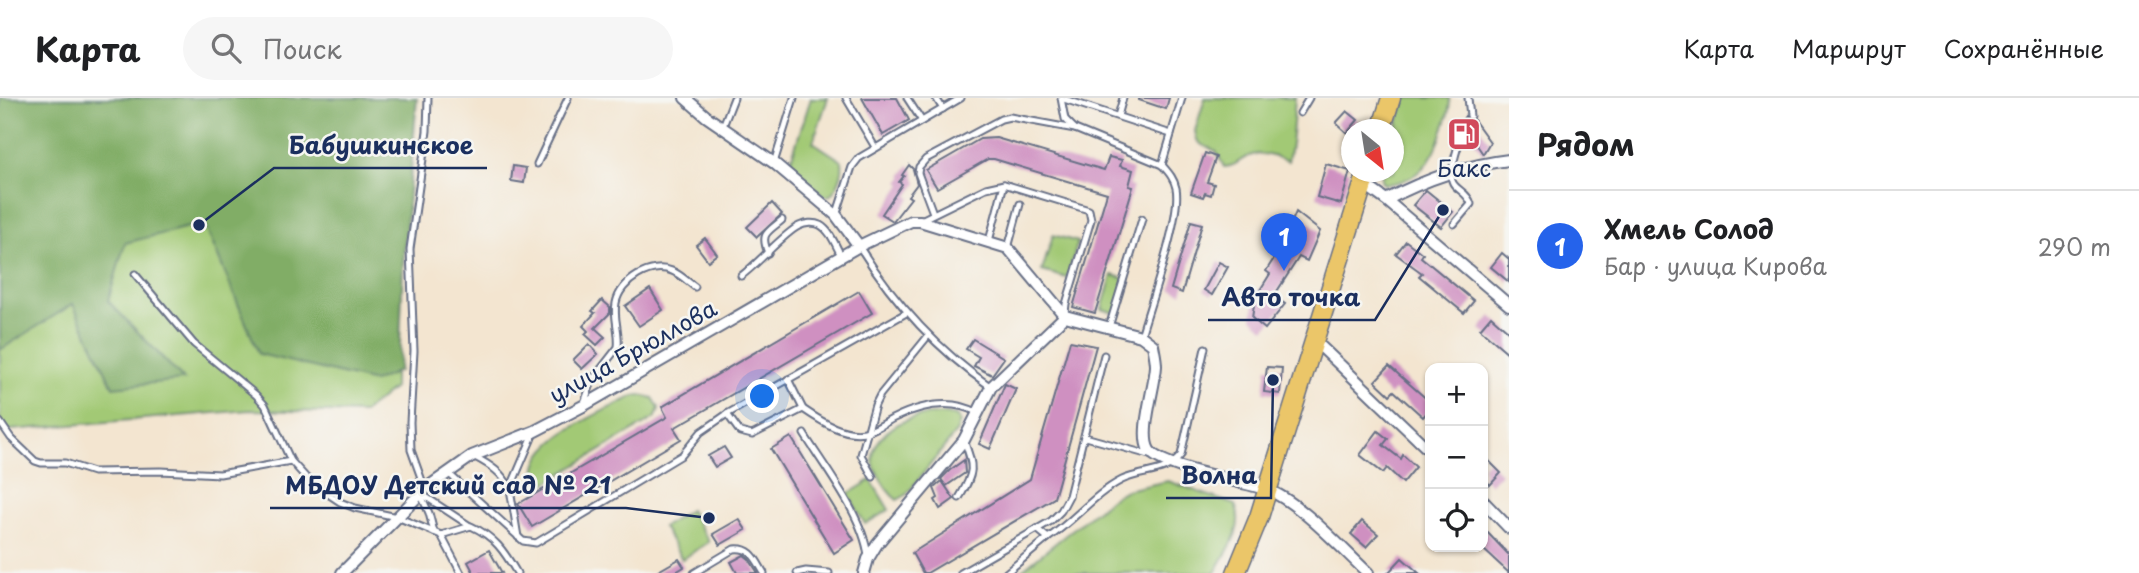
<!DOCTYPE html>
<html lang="ru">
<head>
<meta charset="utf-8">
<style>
	:root { --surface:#fff; --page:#f6f6f6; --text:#202124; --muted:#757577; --line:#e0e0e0; --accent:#2563eb }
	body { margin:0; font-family:"Playpen Sans",sans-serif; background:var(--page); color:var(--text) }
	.controls { position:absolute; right:21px; bottom:21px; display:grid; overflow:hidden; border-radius:14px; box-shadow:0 2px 5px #0004 }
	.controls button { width:63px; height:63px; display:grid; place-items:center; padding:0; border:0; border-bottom:2px solid var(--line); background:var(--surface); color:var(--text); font:35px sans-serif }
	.compass { position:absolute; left:1341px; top:21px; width:63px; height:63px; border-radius:50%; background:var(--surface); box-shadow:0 2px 5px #0004; rotate:150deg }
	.you { position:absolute; left:763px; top:299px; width:24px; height:24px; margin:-18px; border:5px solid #fff; border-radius:50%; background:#1a73e8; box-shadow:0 0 0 10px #1a73e833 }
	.badge { display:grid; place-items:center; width:46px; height:46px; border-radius:50%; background:var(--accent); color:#fff; font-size:23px; font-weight:700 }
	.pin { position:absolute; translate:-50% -58px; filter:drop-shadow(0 2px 4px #0008) }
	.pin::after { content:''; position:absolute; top:37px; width:24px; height:21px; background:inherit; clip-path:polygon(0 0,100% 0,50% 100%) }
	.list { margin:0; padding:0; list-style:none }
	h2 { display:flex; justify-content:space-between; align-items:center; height:91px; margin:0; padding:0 28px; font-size:30px }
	h2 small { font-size:23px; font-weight:400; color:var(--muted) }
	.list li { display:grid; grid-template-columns:46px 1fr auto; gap:21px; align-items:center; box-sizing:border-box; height:112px; padding:0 28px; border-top:2px solid var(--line) }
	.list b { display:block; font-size:26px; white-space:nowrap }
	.list p { margin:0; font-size:23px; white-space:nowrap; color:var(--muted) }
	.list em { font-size:23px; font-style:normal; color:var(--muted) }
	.icon { flex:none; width:38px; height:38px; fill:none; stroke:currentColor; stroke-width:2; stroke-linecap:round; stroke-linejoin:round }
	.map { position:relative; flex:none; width:1509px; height:475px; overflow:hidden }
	header { display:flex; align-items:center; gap:42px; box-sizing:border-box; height:98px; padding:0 35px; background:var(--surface); border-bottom:2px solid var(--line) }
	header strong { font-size:33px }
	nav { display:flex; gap:38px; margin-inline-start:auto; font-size:24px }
	.search { width:490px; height:63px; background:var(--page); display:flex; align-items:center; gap:18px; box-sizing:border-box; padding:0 24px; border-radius:38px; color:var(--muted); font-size:26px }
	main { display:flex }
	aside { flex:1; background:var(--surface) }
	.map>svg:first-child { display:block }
	.green { fill:#a2c975; stroke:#5e7c6a; stroke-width:2 }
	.forest { fill:#81ad66; stroke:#4e6e62; stroke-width:2 }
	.building { fill:#cf90c1 }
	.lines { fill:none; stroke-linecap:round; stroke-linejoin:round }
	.service-casing { stroke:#676f86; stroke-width:9 }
	.minor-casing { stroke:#676f86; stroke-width:14 }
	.primary-casing { stroke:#676f86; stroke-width:21 }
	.service { stroke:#fff; stroke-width:5 }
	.minor { stroke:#fff; stroke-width:10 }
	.primary { stroke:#ebc669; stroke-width:18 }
	.labels { text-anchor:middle; stroke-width:5; stroke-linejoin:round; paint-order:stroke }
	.poi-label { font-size:23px; fill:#1b2f5e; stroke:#f6f6f2 }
	.street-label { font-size:23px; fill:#1b2f5e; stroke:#f6f6f2 }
	.leader { fill:none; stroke:#1b2f5e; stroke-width:2.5 }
	.callout-dot { fill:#1b2f5e; stroke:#f6f6f2; stroke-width:2.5 }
	.callout-label { font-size:24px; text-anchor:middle; font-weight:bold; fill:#1b2f5e; stroke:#f6f6f2; stroke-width:5; stroke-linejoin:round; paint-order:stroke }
</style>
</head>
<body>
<header>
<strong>Карта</strong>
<div class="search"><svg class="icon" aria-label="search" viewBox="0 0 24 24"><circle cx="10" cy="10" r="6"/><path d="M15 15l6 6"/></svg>Поиск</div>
<nav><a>Карта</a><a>Маршрут</a><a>Сохранённые</a></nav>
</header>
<main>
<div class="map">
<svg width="1509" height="475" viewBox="0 0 1509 475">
	<rect width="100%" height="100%" fill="#f6f6f2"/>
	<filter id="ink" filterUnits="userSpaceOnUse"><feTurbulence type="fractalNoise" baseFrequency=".0143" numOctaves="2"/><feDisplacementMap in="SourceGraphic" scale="14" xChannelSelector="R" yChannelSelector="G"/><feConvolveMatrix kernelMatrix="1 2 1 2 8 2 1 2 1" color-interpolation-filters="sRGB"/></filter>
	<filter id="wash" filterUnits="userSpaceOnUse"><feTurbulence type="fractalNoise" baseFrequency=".00686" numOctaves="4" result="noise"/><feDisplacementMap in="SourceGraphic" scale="28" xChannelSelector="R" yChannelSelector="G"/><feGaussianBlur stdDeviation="1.57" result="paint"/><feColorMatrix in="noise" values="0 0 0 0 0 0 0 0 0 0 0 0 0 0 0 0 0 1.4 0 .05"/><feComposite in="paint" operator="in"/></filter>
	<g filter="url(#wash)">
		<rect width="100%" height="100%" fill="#f3e5d0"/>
		<!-- green -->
		<g class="green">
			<polygon points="0,0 394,168 394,290 363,315 250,312 0,333"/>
			<path d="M811 0H828L813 44 842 63C844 75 838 91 829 98H824L793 71 790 65Z"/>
			<path d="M1205 0H1295C1293 22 1293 41 1288 63 1276 59 1262 53 1249 58 1238 62 1238 68 1224 69L1216 53 1202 47 1197 42 1195 33Z"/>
			<path d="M1405 0H1450C1450 11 1447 22 1443 32 1434 62 1418 85 1384 86L1381 82 1383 74H1394V39Z"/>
			<polygon points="1053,137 1078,144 1067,180 1042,173"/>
			<polygon points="1112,177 1129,182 1118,216 1102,211"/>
			<path d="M640 297 653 300 659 310 656 319 543 387H538C519 345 605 313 634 298Z"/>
			<path d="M946 316 956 318 960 323 957 333 906 397 897 402C888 395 882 385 877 375 863 349 889 327 913 320 924 316 936 317 946 316Z"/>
			<polygon points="871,382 889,412 865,426 848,396"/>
			<path d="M1168 383 1235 407C1246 430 1226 454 1215 475H1018L1112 400 1126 392Z"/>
			<polygon points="690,412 709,444 682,461 663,429"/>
		</g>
		<!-- forest -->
		<polygon class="forest" points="0,0 417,0 403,168 399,273 374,284 259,256 204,125 125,145 108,203 184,282 113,289 73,206 0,252"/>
		<g id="blocks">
			<!-- building -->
			<g class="building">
				<polygon points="862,0 897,0 909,22 883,37"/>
				<polygon points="1139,0 1169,0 1166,11 1139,2"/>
				<polygon points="1347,13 1358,22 1347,35 1336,25"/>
				<polygon points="1465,18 1467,22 1474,22 1490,44 1483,56 1468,34 1468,26 1461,24"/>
				<polygon points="996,40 1104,72 1109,59 1122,62 1120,68 1133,72 1129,88 1133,89 1095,215 1073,209 1107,95 994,61 988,61 937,90 926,72 980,41"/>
				<polygon points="1205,55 1216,59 1207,84 1214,86 1211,97 1205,95 1203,99 1191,95"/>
				<polygon points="1326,66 1350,73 1341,106 1317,99"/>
				<polygon points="909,67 913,71 917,86 908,98 911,100 893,123 882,116 902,86 899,84 904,78 902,77"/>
				<polygon points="513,68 526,70 524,85 511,83"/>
				<polygon points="1426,92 1453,114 1441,129 1413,107"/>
				<polygon points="772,105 782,116 757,139 747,129"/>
				<polygon points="1296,114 1320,133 1307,163 1299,159 1274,198 1285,206 1265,231 1252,220 1255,200 1270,176 1266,173 1280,151"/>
				<polygon points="1191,123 1202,126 1182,195 1171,191"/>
				<polygon points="705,140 717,156 708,163 696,147"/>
				<polygon points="1406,143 1423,156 1421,159 1474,203 1464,215 1419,178 1422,175 1396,156"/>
				<polygon points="1502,155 1509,161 1509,184 1491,169"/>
				<polygon points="1219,164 1228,169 1212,197 1204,192"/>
				<polygon points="650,191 663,212 639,228 625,208"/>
				<polygon points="859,193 872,215 674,330 681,341 532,429 518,406 667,319 662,309"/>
				<polygon points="602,202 610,209 610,215 595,230 605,239 597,247 585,236 588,233 583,228 595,215 592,213"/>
				<polygon points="1491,218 1509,234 1509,256 1480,231"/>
				<polygon points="973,241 1004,260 992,277 974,268 979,259 966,251"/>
				<polygon points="1070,243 1096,248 1054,400 927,475 923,475 912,455 1030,381"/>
				<polygon points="589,246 598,256 582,271 573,262"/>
				<polygon points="1389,268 1430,304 1430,311 1423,319 1394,293 1390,297 1375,283"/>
				<polygon points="1267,269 1282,270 1280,296 1264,294"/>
				<polygon points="1005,286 1016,291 990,351 979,346"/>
				<polygon points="1378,333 1388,341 1383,347 1401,361 1403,357 1416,369 1403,385 1387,370 1383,375 1360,357"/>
				<polygon points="791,339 854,442 834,455 771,351"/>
				<polygon points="724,349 731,360 715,369 708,358"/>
				<polygon points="964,362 965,375 946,388 941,381 950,372"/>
				<polygon points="1488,362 1501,375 1490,387 1483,379 1483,368"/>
				<polygon points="942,383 954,401 940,411 935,402 938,400 934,390"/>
				<polygon points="739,421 746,432 720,447 713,436"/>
				<polygon points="1362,423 1378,436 1366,449 1351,436"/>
				<polygon points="1483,430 1509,457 1509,475 1483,451"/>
				<polygon points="489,452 502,475 474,475 468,464"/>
				<polygon points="744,457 749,461 758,475 737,475 731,464"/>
				<polygon points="1402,460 1419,475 1388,475"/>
				<polygon points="679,461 684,469 674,475 655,475"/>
			</g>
		</g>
	</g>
	<g filter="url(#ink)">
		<use href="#blocks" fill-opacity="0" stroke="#676f86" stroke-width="2"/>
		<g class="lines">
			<!-- service casing -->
			<g class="service-casing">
				<g id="service">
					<polyline points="846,0 875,49"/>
					<polyline points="907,0 922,23"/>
					<polyline points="936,0 943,11"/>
					<path d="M1061 0 1065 21 1075 31 1162 67C1168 74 1174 80 1176 90 1182 117 1150 206 1141 238"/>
					<polyline points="1061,0 1171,36"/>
					<polyline points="1468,0 1470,18"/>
					<polyline points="1300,15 1309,0"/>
					<polyline points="1118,18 1123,0"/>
					<polyline points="723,28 734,0"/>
					<polyline points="774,65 794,0"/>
					<polyline points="537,66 568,0"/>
					<polyline points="1162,67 1182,0"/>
					<polyline points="837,115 852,69 859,60 961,0"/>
					<polyline points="933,115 918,75 919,69 926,61 1001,21 1010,19 1075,31"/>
					<polyline points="921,122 986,90 1004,86"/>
					<path d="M1454 126 1471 106C1468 95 1458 93 1453 85 1447 75 1461 41 1464 29"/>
					<polyline points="989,143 1004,86 1089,112 1091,122 1066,206 1065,215"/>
					<path d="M859 148C894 204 936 251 991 289"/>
					<polyline points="1008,150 1020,106"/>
					<path d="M768 155C760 135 767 135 782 122"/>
					<polyline points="135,176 194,246 256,297 265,307 291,363 310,384 340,404 355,410 397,419 441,437 461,475"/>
					<path d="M741 178C758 166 784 135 799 128 805 125 814 124 820 127 831 133 836 149 842 159"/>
					<polyline points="1109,229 1142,121"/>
					<polyline points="788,281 803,311"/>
					<path d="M584 305 593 281 618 249C620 234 613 220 616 205 620 183 651 164 672 173 680 176 688 184 695 189"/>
					<path d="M727 316 740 334 752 337 803 311C822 324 846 340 869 333 878 330 886 324 894 320 921 307 951 300 978 315"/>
					<polyline points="0,324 11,340 35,363 41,365 65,365 93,374 161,373 220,376 291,363"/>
					<path d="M804 336C825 370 863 418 868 458"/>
					<polyline points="1085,339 1153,358"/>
					<path d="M475 359C490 367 503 375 510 391"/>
					<polyline points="447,374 523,443 536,445 682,357 701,334 727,316 906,215"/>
					<polyline points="873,379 861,357 875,307 880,297 928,238"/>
					<polyline points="425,391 411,352 410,324 414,253 410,151 427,33 428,0"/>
					<polyline points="420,395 470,428"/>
					<polyline points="420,395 429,415 434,434"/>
					<path d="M959 400C975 374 974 370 964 342"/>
					<path d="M1037 431 1048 440C1074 423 1094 396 1122 382 1143 372 1166 377 1181 357L1205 250"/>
					<path d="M441 437 471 428C495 439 504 453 517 475"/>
					<polyline points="518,439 510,391 534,335"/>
					<path d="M694 475 734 451C752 449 756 462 764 475"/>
					<polyline points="797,475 806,473 829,475"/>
					<polyline points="961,475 1051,423 1061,413 1069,398 1104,257"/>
					<polyline points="1006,475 1048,440"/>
				</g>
			</g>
			<!-- minor casing -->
			<g class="minor-casing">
				<g id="minor">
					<polyline points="685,0 707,19 774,65 836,117 859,148"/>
					<polyline points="1364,86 1386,102 1509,207"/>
					<path d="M1386 102C1424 82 1466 67 1509 62"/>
					<polyline points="1314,242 1430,353"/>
					<polyline points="1483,403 1509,430"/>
					<path d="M342 475 425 391 472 358 535 333 583 308 859 148 911 123H920L1008 150 1065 218 1141 238 1153 247C1154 253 1156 261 1156 268 1155 289 1139 335 1149 352 1160 370 1242 383 1265 391 1297 401 1342 451 1368 475"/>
					<polyline points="864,475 868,461 877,446 964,342 991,289 1065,218"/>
				</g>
			</g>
			<!-- primary casing -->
			<g class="primary-casing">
				<g id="primary">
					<polyline points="1381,32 1391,0"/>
					<polyline points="1236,475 1259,419 1367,74"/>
				</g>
			</g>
			<!-- service -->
			<use href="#service" class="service"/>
			<!-- minor -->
			<use href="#minor" class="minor"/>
			<!-- primary -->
			<use href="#primary" class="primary"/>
		</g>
	</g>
	<!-- icons -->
	<defs>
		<g id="fuel-square" transform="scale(1.75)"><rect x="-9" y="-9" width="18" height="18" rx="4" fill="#d1495b" stroke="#f6f6f2"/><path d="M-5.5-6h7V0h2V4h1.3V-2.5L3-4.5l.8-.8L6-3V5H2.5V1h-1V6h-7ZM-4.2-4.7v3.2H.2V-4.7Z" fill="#fff"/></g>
	</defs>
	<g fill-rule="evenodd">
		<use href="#fuel-square" x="1464" y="36"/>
	</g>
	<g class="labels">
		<!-- poi labels -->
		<g class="poi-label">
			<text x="1464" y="79">Бакс</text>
		</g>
		<!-- street labels -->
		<g class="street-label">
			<text transform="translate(633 254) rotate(-29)" y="8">улица Брюллова</text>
		</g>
	</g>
	<!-- callouts -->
	<path class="leader" d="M199 127L274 70H487M1443 112L1375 222H1208M1273 282L1271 400H1166M709 420L626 410H270"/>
	<g class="callout-dot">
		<circle cx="199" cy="127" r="7"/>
		<circle cx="1443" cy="112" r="7"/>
		<circle cx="1273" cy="282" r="7"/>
		<circle cx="709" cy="420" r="7"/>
	</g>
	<g class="callout-label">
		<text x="381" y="56">Бабушкинское</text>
		<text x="1291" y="208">Авто точка</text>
		<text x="1219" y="386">Волна</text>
		<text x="448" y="396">МБДОУ Детский сад № 21</text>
	</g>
</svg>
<div class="controls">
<button>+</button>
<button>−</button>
<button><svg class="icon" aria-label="locate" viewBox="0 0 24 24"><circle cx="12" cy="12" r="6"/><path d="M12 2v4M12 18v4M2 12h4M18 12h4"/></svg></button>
</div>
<svg class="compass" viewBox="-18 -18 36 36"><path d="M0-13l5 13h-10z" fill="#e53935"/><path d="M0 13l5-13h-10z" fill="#757577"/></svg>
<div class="you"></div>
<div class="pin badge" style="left:1284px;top:173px">1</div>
</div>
<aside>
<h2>Рядом<small></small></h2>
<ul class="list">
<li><span class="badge">1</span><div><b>Хмель Солод</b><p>Бар · улица Кирова</p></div><em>290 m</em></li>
</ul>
</aside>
</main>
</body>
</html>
